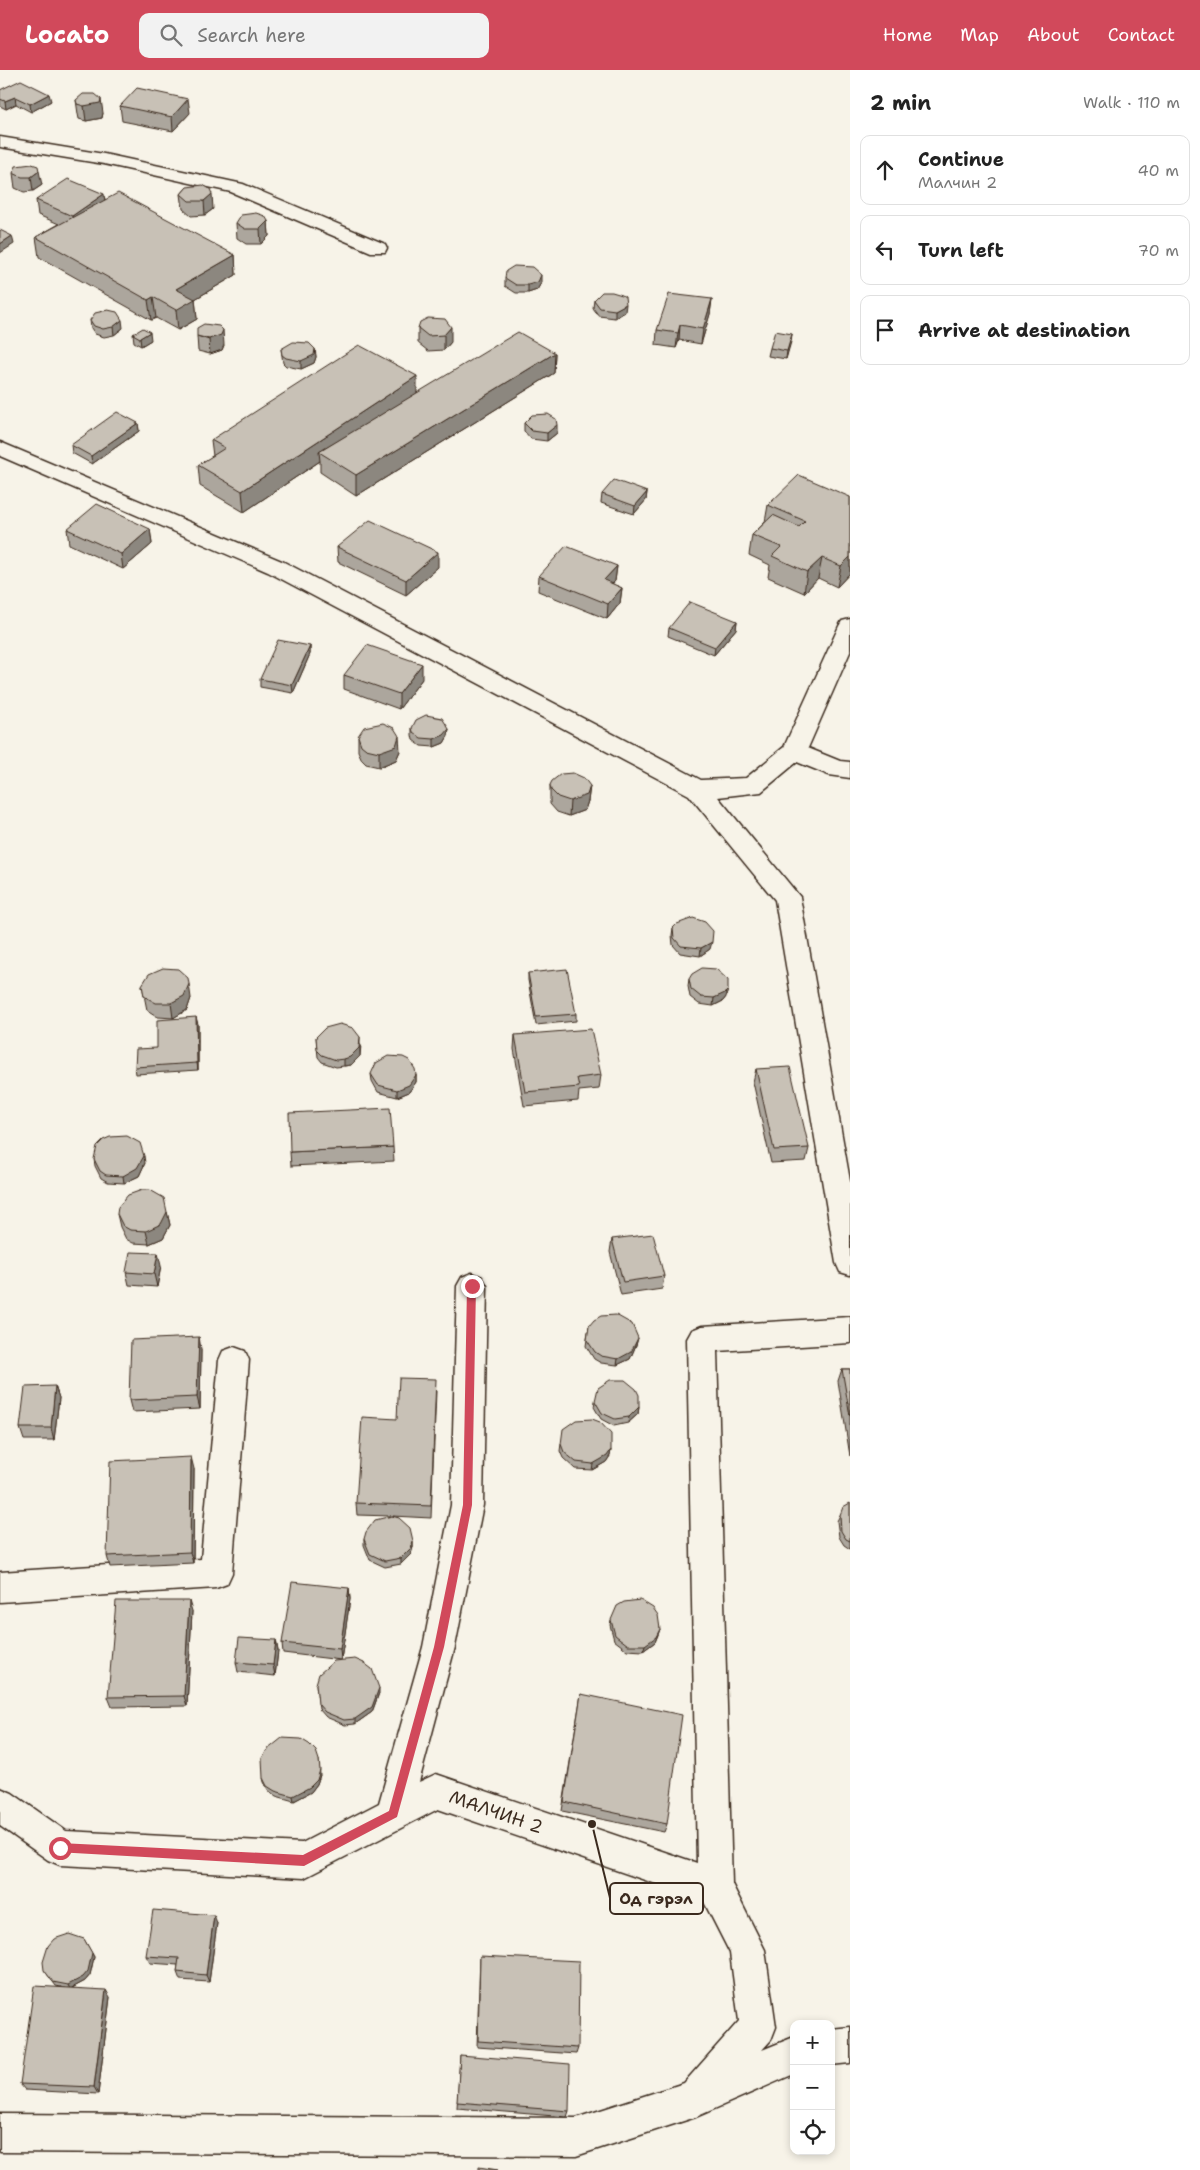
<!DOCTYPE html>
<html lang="en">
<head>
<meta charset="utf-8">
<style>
	:root { --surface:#fff; --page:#f2f2f2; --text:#222; --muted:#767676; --line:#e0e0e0; --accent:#d1495b }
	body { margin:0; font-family:"Shantell Sans",sans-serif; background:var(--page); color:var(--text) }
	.controls { position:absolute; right:15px; bottom:15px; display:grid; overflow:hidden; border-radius:10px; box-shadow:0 2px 8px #0003 }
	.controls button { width:45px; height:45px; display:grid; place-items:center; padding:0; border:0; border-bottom:1px solid var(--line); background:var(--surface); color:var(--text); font:25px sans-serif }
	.stop { position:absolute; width:15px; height:15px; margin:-11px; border:4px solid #d1495b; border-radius:50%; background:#fff }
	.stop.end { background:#d1495b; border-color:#fff; box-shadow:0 1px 5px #0008 }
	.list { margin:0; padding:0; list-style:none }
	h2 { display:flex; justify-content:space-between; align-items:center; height:65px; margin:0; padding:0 20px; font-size:21px }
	h2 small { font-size:16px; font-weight:400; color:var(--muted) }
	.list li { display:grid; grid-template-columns:32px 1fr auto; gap:15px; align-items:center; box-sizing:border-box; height:70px; margin:0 10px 10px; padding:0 10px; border:1px solid var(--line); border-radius:10px }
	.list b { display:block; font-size:19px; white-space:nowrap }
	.list p { margin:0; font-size:16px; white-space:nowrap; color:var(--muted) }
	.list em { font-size:16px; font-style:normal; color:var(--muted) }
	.icon { flex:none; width:28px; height:28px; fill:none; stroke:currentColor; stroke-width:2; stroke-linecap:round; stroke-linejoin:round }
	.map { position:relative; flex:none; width:850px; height:2100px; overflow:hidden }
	header { display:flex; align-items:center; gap:30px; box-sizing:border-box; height:70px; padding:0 25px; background:var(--accent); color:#fff }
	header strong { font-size:24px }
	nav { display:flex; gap:28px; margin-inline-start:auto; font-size:18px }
	.search { width:350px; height:45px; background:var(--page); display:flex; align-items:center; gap:12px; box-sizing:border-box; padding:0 18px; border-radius:10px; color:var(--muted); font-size:19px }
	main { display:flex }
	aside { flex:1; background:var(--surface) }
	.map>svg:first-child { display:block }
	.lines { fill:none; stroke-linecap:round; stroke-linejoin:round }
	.minor-casing { stroke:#3b2a1e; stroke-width:3 }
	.minor { fill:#f7f3e8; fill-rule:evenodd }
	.wall { fill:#aca69d; stroke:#3b2a1e }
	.shaded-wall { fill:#8c877f; stroke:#3b2a1e }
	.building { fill:#c8c1b6; stroke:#3b2a1e }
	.route { fill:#d1495b }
	.labels { text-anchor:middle; stroke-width:4; stroke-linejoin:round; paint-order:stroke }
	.near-street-label { font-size:18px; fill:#3b2a1e; stroke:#f7f3e8 }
	.leader { fill:none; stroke:#3b2a1e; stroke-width:2 }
	.callout-dot { fill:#3b2a1e; stroke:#f7f3e8; stroke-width:2 }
	.callout { fill:#f7f3e8; stroke:#3b2a1e; stroke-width:2 }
	.callout-label { font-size:16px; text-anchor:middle; font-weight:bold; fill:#3b2a1e }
</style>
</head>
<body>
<header>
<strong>Locato</strong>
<div class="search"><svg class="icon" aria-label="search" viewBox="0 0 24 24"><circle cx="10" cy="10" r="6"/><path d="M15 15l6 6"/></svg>Search here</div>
<nav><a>Home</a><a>Map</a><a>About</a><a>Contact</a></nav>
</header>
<main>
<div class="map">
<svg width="850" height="2100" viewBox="0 0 850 2100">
	<rect width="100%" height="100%" fill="#f7f3e8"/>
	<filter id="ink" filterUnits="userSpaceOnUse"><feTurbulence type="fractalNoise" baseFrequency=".02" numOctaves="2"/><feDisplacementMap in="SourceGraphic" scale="10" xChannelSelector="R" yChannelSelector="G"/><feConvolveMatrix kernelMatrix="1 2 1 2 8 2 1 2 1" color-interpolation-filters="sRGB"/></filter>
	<g filter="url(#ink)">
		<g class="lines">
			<!-- minor casing -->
			<g class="minor-casing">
				<g id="minor">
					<polygon points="0,67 104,84 243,114 385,174 387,178 385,182 371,182 231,122 104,94 0,77"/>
					<polygon points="0,372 284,492 701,710 746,708 784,677 839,556 842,551 850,549 850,582 808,678 840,691 850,692 850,708 829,705 797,692 761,722 718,727 800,827 850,1111 850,1205 840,1202 836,1193 775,830 689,725 268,502 0,386"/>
					<polygon points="472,1203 482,1207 487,1216 483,1435 455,1577 419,1712 436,1704 697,1793 687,1269 692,1260 702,1256 850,1247 850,1273 717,1281 732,1814 765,1880 776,1957 771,1970 762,1980 794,1967 794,2004 696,2047 576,2086 0,2082 0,2044 576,2048 684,2013 739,1951 730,1883 703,1830 438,1739 304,1808 60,1795 48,1790 0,1756 0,1718 12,1723 66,1761 302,1773 379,1733 423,1577 451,1435 457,1216 462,1207"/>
					<polygon points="234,1277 245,1281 249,1290 232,1503 227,1514 216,1518 0,1532 0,1502 201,1489 219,1290 223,1281"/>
					<polygon points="850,1957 850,1993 831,1995 831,1959"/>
				</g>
			</g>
			<!-- minor -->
			<use href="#minor" class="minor"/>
		</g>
		<!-- wall -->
		<g class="wall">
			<polygon points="0,20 51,31 31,42 16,34 6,39 0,36"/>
			<polygon points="76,30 103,43 102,48 86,51 79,49 78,44"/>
			<polygon points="120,36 190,43 173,61 122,51"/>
			<polygon points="32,94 42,115 33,121 24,122 15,118 13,103"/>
			<polygon points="187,117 213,139 205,145 191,146 183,139 181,124"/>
			<polygon points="105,129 235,185 236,205 195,229 197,249 178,260 156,248 151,250 39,187 36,167 59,154 38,145 36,130"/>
			<polygon points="268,151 269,166 261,174 246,174 237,168 236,153"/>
			<polygon points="505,208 541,213 537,220 528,223 516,223 505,216"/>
			<polygon points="712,229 710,244 701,274 679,270 676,278 656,275 657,260"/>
			<polygon points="594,230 625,242 615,248 599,246 593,238"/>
			<polygon points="428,248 451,272 444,280 428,281 418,273 418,258"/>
			<polygon points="90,250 123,258 114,265 104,267 95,264 91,258"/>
			<polygon points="133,264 151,270 141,276 134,272"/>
			<polygon points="792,264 786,289 768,286 770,278"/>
			<polygon points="197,266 224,275 222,280 210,284 198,281"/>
			<polygon points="281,279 315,279 316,287 314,293 301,299 286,296 283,293"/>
			<polygon points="555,283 554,303 356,426 320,402 320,391 244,442 200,416 198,395 213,386 211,370 417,323"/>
			<polygon points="138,353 139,361 92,394 72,383 71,375"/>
			<polygon points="524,353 557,363 547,371 531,369 524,361"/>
			<polygon points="647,422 646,430 634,444 601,433 602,424"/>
			<polygon points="850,427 850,503 837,517 818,508 804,523 768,507 770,495 749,485 752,465 765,452 768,435"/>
			<polygon points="67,459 150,459 152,474 123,499 69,474"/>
			<polygon points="337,477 438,497 406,525 338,492"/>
			<polygon points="617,496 615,511 612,514 622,518 620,533 607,549 538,521 539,506"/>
			<polygon points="737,551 736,559 714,585 668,566 669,558"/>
			<polygon points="310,576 310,584 293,623 260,617 260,609"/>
			<polygon points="344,605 422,609 399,639 344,619"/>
			<polygon points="412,658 449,659 448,666 444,673 434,677 421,676 413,670 412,665"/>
			<polygon points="358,666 400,681 396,690 379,697 366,694 362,690 358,681"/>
			<polygon points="550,715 590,716 588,731 585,740 569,746 557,742 550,734"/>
			<polygon points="673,858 710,879 700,886 680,883 673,875 672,865"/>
			<polygon points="528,903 576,944 576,951 536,955 528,910"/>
			<polygon points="689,909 726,927 723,931 713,936 699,934 690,927 688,916"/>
			<polygon points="142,915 191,928 187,940 173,948 158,947 147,940"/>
			<polygon points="198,954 198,1000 136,1004 135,997 157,978"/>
			<polygon points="515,965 601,1005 599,1019 579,1021 578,1031 524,1036 514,979"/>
			<polygon points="316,967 361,975 360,986 351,995 344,996 336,997 322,992 318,987"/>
			<polygon points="756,999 809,1078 806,1091 771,1093 753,1012"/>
			<polygon points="371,1004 416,1005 416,1012 409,1022 397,1027 378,1022 372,1011"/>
			<polygon points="393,1077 394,1091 291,1096 290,1082"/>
			<polygon points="94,1089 145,1093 139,1106 124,1113 108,1112 101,1108 95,1096"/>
			<polygon points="167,1142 170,1155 163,1168 149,1174 133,1173 126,1169 120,1157 117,1144"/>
			<polygon points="612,1169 664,1206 662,1219 621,1225 610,1182"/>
			<polygon points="161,1196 157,1217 129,1215 126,1202"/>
			<polygon points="589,1256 638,1268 636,1275 630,1289 617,1295 601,1293 594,1289 586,1276"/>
			<polygon points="201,1279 200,1339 132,1342 129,1330"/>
			<polygon points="842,1299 850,1299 850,1386 838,1311"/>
			<polygon points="55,1316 59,1328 54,1370 24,1370 20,1358"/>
			<polygon points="436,1321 431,1448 392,1446 413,1471 413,1477 411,1484 401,1494 385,1497 370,1490 364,1475 364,1469 391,1446 357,1445 356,1433 397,1349"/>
			<polygon points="595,1331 639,1337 638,1344 628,1353 614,1356 601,1349 594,1337"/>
			<polygon points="561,1374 611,1380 610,1386 606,1392 592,1400 575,1399 563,1388 560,1381"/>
			<polygon points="194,1399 193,1493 110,1497 107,1486"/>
			<polygon points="850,1433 850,1479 844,1475 839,1467 837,1451 840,1445"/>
			<polygon points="349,1518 350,1529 341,1590 283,1583 282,1573"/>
			<polygon points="192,1541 187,1636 112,1637 108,1627"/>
			<polygon points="611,1550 660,1559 658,1565 655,1572 643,1581 627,1580 614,1570 610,1555"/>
			<polygon points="276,1570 278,1581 275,1606 238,1602 236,1592"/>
			<polygon points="316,1614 379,1623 372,1642 355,1654 345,1655 326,1647 319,1639"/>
			<polygon points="581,1624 667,1754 664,1762 562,1741"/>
			<polygon points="320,1705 317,1714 311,1722 294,1731 276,1726 268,1720 264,1712 263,1708"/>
			<polygon points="217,1853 209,1912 180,1910 177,1902 178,1895 150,1893 146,1886"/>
			<polygon points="84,1869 94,1887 90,1905 85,1911 72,1918 110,1927 98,2024 25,2020 20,2014 66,1918 56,1916 44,1900"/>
			<polygon points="480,1886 578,1978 576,1984 477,1977"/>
			<polygon points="460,1985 569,2041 567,2047 457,2038"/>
		</g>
		<!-- shaded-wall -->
		<g class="shaded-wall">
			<polygon points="49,24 51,31 31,42 30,34"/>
			<polygon points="15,27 16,34 6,39 5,31"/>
			<polygon points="101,29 103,43 102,48 86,51 84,36"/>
			<polygon points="188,29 190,43 173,61 172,47"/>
			<polygon points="39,101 42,115 33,121 31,107"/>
			<polygon points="104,124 106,139 74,161 72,146"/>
			<polygon points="212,124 213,139 205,145 204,131"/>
			<polygon points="268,151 269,166 261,174 260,159"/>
			<polygon points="12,166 14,174 0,183 0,174"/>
			<polygon points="235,185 236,205 195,229 197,249 178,260 176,240 176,219"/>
			<polygon points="541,205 541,213 537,220 528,223 528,215"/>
			<polygon points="153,227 156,248 151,250 148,230"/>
			<polygon points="712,229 710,244 701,274 703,259"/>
			<polygon points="626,234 625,242 615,248 615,240"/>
			<polygon points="122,250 123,258 114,265 113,257"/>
			<polygon points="680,255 679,270 676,278 678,263"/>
			<polygon points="451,257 451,272 444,280 444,265"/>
			<polygon points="223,260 224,275 222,280 210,284 209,269"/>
			<polygon points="150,262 151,270 141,276 140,268"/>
			<polygon points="792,264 791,272 786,289 787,281"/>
			<polygon points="315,279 316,287 314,293 301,299 301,291"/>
			<polygon points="555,283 554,303 356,426 356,405"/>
			<polygon points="417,306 417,326 319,382 320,391 244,442 242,421"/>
			<polygon points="138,353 139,361 92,394 91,386"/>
			<polygon points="557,355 557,363 547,371 547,363"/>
			<polygon points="647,422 646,430 634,444 635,436"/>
			<polygon points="150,459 152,474 123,499 121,484"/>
			<polygon points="438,482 438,497 406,525 406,510"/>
			<polygon points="850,487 850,503 837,517 841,496"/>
			<polygon points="822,488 818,508 804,523 807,502"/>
			<polygon points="617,496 615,511 602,526 604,510"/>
			<polygon points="622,518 620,533 607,549 608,534"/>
			<polygon points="737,551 736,559 714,585 715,577"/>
			<polygon points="310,576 310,584 293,623 292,615"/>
			<polygon points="422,594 422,609 399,639 399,624"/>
			<polygon points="449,659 448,666 444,673 434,677 434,669"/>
			<polygon points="399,666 400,681 396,690 379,697 379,682"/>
			<polygon points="590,716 588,731 585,740 569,746 570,731"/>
			<polygon points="712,872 710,879 700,886 701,878"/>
			<polygon points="189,914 191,928 187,940 173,948 171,933"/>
			<polygon points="728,920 726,927 723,931 713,936 714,928"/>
			<polygon points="196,947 198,954 198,1000 197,993"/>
			<polygon points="360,967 360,986 351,995 344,996 344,989"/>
			<polygon points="416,1005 416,1012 409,1022 397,1027 397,1020"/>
			<polygon points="144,1086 145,1093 139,1106 124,1113 123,1106"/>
			<polygon points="167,1142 170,1155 163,1168 149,1174 146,1161"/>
			<polygon points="158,1183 161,1196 157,1217 154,1204"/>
			<polygon points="199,1267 201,1279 200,1339 197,1327"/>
			<polygon points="638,1268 636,1275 630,1289 617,1295 618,1289"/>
			<polygon points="55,1316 59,1328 54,1370 51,1358"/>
			<polygon points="639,1337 638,1344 628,1353 629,1347"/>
			<polygon points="611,1380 610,1386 606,1392 592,1400 593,1394"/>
			<polygon points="191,1387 194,1399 193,1493 190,1482"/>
			<polygon points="413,1471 413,1477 411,1484 401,1494 401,1488"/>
			<polygon points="349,1518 350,1529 341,1590 340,1579"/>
			<polygon points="189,1531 192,1541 187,1636 184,1626"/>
			<polygon points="660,1559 655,1572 643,1581 645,1575"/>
			<polygon points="276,1570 278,1581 275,1606 273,1595"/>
			<polygon points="379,1618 379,1623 372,1642 355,1654 355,1649"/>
			<polygon points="319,1690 320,1705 317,1714 311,1722 294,1731 293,1726"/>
			<polygon points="214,1845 217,1853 209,1912 206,1905"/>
			<polygon points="92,1883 94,1887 90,1905 85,1911 70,1919 68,1915"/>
			<polygon points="106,1920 110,1927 98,2024 94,2017"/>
		</g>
		<!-- building -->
		<g class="building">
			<polygon points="21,10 49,24 30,34 15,27 5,31 0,29 0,20"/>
			<polygon points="137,18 188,29 172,47 120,36"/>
			<polygon points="83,24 95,24 101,29 100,33 84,36 77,34 76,30"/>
			<polygon points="32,94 38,96 39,101 31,107 22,107 13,103 16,96"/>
			<polygon points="68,109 104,124 72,146 36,130"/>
			<polygon points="203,115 210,119 212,124 204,131 189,131 181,124 187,117"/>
			<polygon points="118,123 235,185 176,219 195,229 176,240 153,227 148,230 36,167"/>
			<polygon points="256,143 265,146 268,151 260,159 245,159 236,153 241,145"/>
			<polygon points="0,160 12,166 0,174"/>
			<polygon points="514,196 532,197 541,205 538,212 528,215 516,215 505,208 506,201"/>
			<polygon points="602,222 612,222 622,225 625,227 626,234 615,240 600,238 594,230"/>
			<polygon points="669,224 712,229 703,259 680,255 678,263 657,260"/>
			<polygon points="108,240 117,242 122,250 113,257 103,259 94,256 90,250 95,243"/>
			<polygon points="428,248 445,249 451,257 444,265 428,266 418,258 420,252"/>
			<polygon points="204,254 219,256 223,260 221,265 209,269 197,266 197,258"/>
			<polygon points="143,258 150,262 140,268 133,264"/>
			<polygon points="775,261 792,264 787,281 770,278"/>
			<polygon points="518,262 555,283 356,405 319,382"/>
			<polygon points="293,272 309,273 315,279 314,285 301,291 286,288 282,285 281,279"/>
			<polygon points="359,275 417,306 242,421 198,395 225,378 211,370"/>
			<polygon points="117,342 138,353 91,386 71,375"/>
			<polygon points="548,344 556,349 557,355 547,363 532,361 524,353 532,345"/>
			<polygon points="799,405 850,427 850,487 841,496 822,488 807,502 772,486 781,477 752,465 773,445 799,457 805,451 768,435"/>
			<polygon points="614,410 647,422 635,436 602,424"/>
			<polygon points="97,434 150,459 121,484 67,459"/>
			<polygon points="370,450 438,482 406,510 337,477"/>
			<polygon points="566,476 617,496 604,510 622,518 608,534 539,506"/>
			<polygon points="690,532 737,551 715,577 669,558"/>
			<polygon points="278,570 310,576 292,615 260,609"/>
			<polygon points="367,575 422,594 399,624 344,605"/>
			<polygon points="426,645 442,648 449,659 444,665 434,669 421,668 413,662 412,658 416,650"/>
			<polygon points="383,653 394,658 399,666 396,676 379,682 366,679 361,675 358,666 364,657"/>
			<polygon points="573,703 584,708 590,716 587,725 570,731 558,727 551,720 550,715 552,711 561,704"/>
			<polygon points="693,848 705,852 713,861 712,872 701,878 681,876 674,868 673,858 677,854"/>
			<polygon points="163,898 178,899 188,908 189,914 184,926 171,933 156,933 144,926 142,915 149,904"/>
			<polygon points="702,898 716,899 728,910 728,920 725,923 714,928 701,927 691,919 689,909 692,904"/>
			<polygon points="567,899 576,944 536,947 528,903"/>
			<polygon points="196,947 197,993 135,997 136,979 157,978 157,950"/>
			<polygon points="340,954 353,958 360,967 359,978 350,987 344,989 336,990 322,985 317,980 316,967 325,958"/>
			<polygon points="591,959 601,1005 577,1008 579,1017 525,1022 515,965"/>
			<polygon points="388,986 403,987 409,990 415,999 416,1005 409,1015 397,1020 378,1015 371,1004 376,993"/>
			<polygon points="790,997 809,1078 774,1080 756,999"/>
			<polygon points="390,1038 393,1077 290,1082 289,1043"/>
			<polygon points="127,1066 140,1073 144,1086 137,1098 123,1106 106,1105 100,1101 94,1089 97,1076 103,1070 110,1067"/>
			<polygon points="142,1120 150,1120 164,1128 167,1142 161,1154 146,1161 130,1160 123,1156 117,1144 118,1137 128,1125"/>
			<polygon points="653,1164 664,1206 623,1212 612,1169"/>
			<polygon points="130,1182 158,1183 154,1204 126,1202"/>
			<polygon points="616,1245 632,1254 638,1268 631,1282 618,1289 601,1286 595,1282 587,1270 589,1256 594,1250 601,1246"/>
			<polygon points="199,1267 197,1327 129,1330 131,1270"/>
			<polygon points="842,1299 850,1299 850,1346"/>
			<polygon points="399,1308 436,1309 431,1436 356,1433 362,1347 397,1349"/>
			<polygon points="610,1310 625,1310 636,1319 639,1325 639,1337 629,1347 615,1349 602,1343 595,1331 598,1318"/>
			<polygon points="55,1316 51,1358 20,1358 25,1317"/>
			<polygon points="592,1349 600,1352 611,1364 611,1380 607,1386 593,1394 576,1392 564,1382 561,1374 563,1359 576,1350"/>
			<polygon points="191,1387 190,1482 107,1486 110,1391"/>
			<polygon points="850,1433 850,1471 846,1469 841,1461 840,1445 843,1437"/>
			<polygon points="392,1446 399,1448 410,1458 413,1471 411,1478 401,1488 385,1491 370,1484 364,1469 366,1462 375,1450"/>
			<polygon points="292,1512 349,1518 340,1579 282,1573"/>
			<polygon points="640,1530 653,1538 658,1545 660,1559 656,1567 645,1575 628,1575 615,1565 611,1550 617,1536 624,1532"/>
			<polygon points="116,1531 189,1531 184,1626 108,1627"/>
			<polygon points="239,1568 276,1570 273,1595 236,1592"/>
			<polygon points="355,1589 364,1593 372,1599 379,1618 372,1637 355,1649 344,1650 325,1642 318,1634 316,1614 319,1604 334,1591"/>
			<polygon points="581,1624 682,1645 667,1754 564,1732"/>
			<polygon points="282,1668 301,1669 309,1674 316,1681 319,1690 320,1700 317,1710 310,1717 293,1726 275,1721 267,1716 263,1708 262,1688 267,1680"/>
			<polygon points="153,1840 214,1845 206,1905 177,1902 179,1888 146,1886"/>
			<polygon points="69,1864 84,1869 92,1883 88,1901 83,1907 68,1915 53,1912 44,1900 43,1892 48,1876 54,1869"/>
			<polygon points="480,1886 579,1891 578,1978 478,1971"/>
			<polygon points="34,1916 106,1920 94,2017 20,2014"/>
			<polygon points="460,1985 570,1994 569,2041 457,2032"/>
			<polygon points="479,2097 498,2100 479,2100"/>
		</g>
	</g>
	<!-- route -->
	<polygon class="route" points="472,1213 476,1216 472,1435 444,1577 397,1747 304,1796 56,1782 55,1778 60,1773 303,1785 389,1741 434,1577 463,1435 467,1216"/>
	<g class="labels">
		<!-- near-street labels -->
		<g class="near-street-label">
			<text transform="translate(496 1742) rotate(19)" y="6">МАЛЧИН 2</text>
		</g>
	</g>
	<!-- callouts -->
	<path class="leader" d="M592 1754L610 1828"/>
	<circle class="callout-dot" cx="592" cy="1754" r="5"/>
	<rect class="callout" x="610" y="1813" width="93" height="31" rx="5"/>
	<g class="callout-label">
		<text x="656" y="1834">Од гэрэл</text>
	</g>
</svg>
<div class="controls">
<button>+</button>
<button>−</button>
<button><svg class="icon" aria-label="locate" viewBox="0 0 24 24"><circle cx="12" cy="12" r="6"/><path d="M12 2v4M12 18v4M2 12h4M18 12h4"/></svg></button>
</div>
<div class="stop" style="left:60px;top:1778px"></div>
<div class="stop end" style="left:472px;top:1216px"></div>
</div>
<aside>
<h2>2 min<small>Walk · 110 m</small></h2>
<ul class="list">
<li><svg class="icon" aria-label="ahead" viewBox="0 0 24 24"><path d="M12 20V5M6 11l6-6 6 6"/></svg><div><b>Continue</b><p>Малчин 2</p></div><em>40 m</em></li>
<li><svg class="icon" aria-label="left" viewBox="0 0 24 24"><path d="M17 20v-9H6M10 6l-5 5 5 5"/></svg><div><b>Turn left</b></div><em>70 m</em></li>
<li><svg class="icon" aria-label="arrive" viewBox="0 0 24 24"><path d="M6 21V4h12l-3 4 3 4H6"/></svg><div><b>Arrive at destination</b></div></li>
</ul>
</aside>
</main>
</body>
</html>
